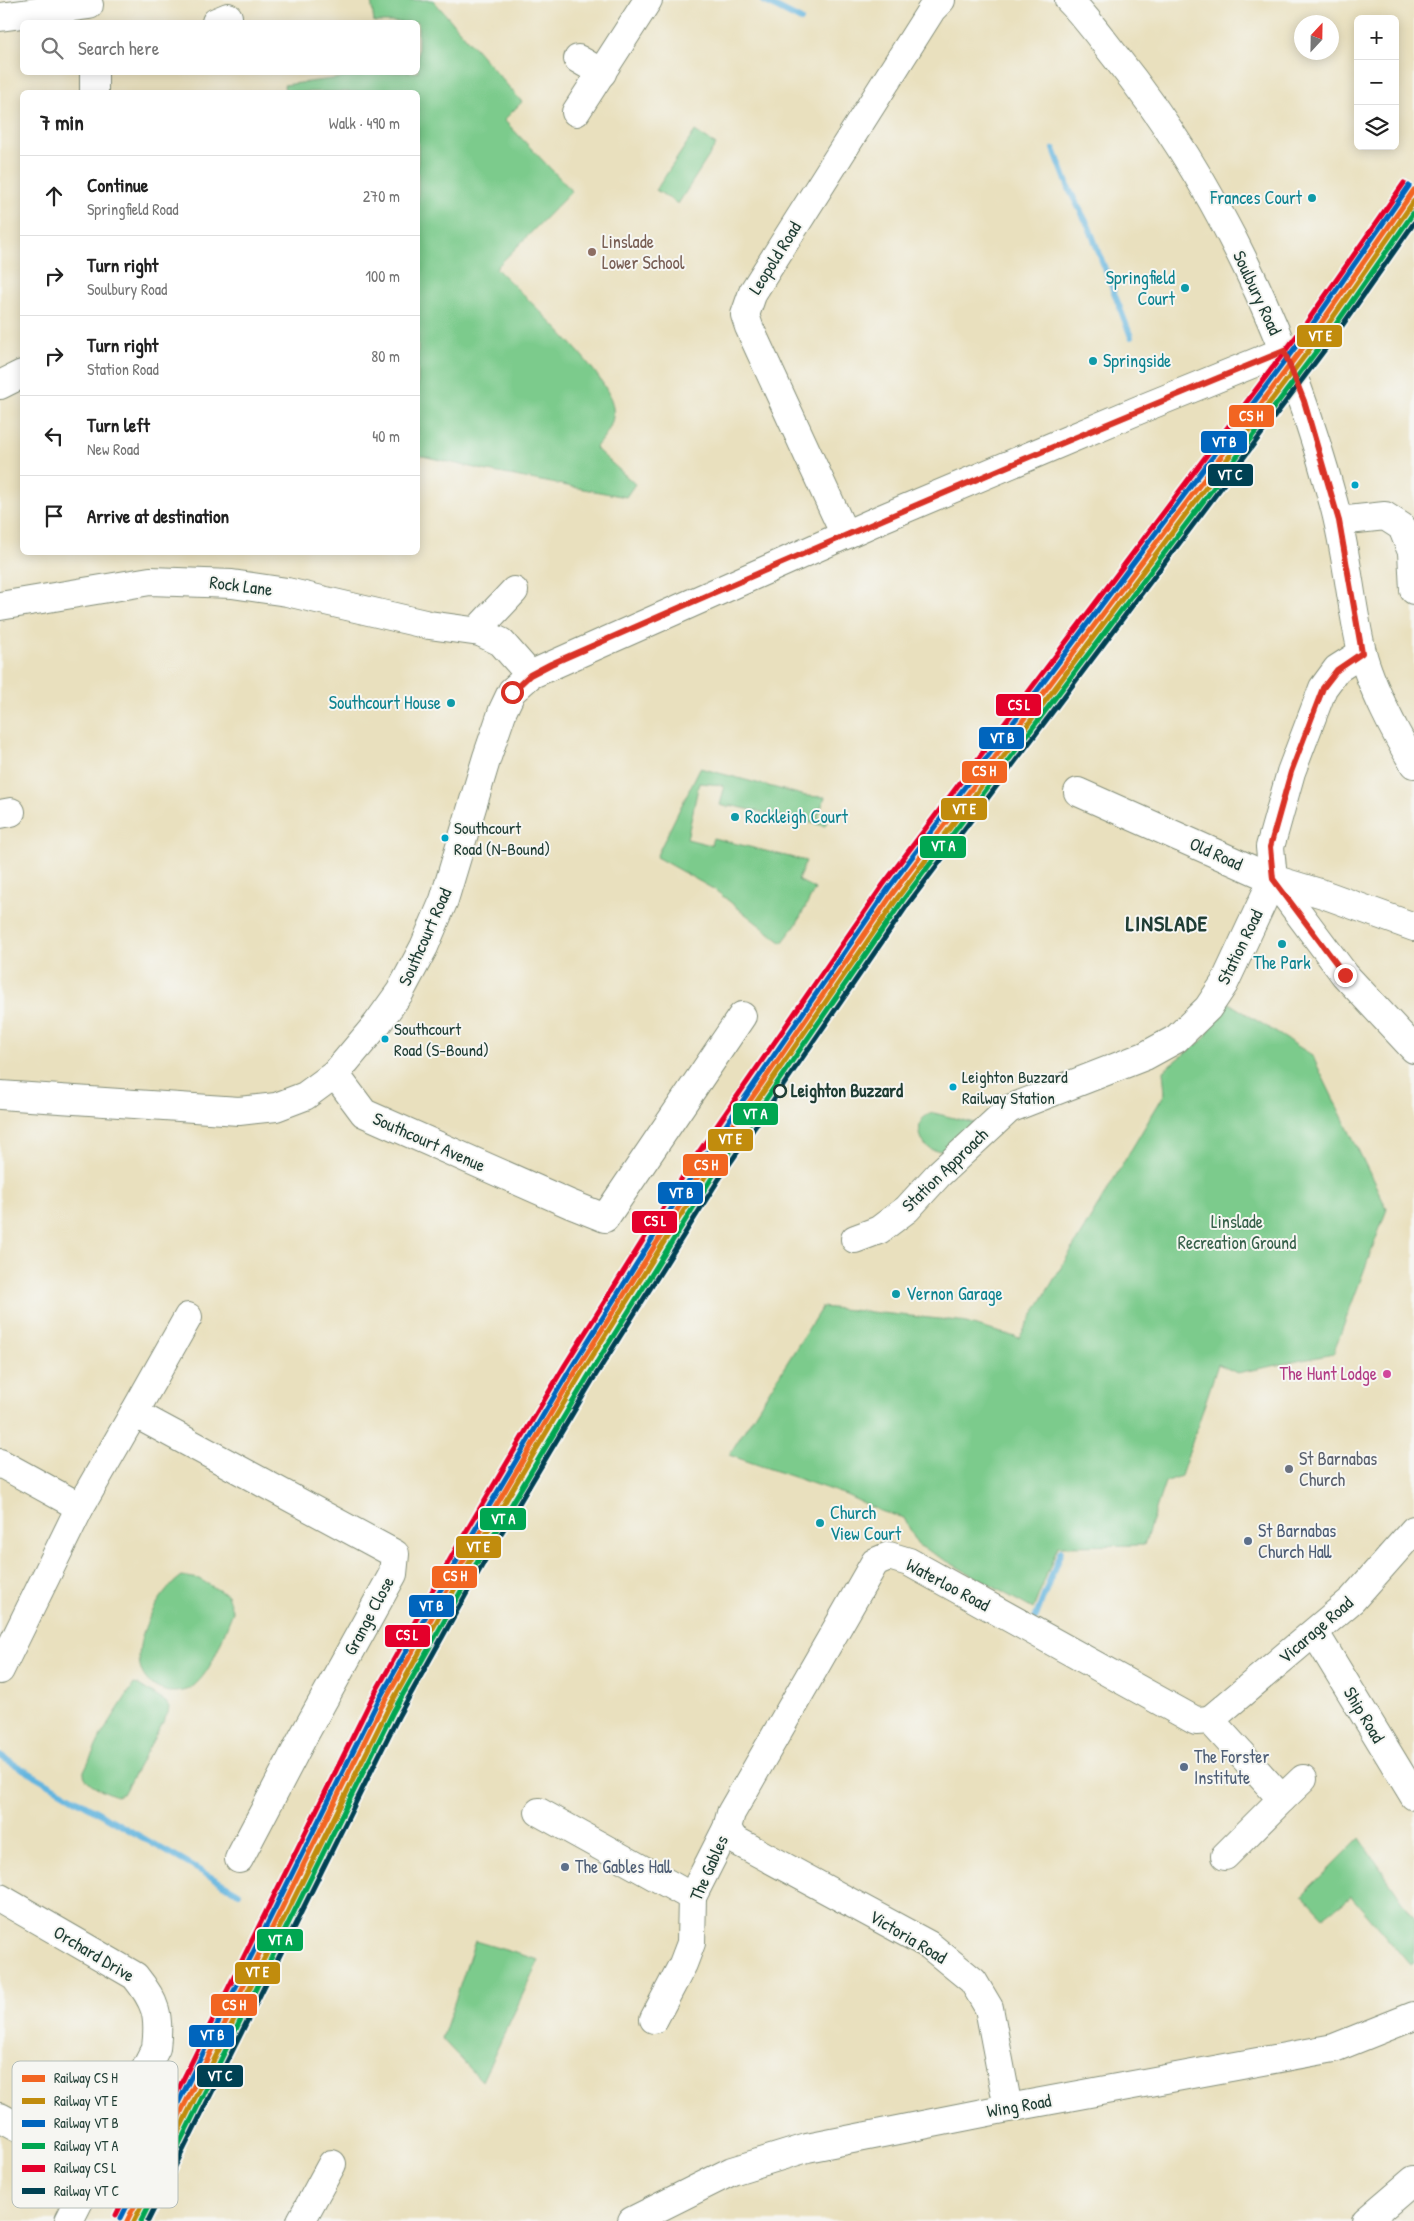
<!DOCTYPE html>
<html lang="en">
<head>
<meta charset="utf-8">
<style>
	:root { --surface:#fff; --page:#f2f2f2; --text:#222; --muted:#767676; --line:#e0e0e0 }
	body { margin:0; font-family:"Patrick Hand",sans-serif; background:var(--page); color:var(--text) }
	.controls { position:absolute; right:15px; top:15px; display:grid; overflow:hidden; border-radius:8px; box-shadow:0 2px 12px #0003 }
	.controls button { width:45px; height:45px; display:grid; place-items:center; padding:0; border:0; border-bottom:1px solid var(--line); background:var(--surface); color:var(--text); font:25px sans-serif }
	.compass { position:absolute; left:1294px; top:15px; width:45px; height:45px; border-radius:50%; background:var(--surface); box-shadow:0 2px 12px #0003; rotate:22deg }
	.stop { position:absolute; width:15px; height:15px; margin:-11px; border:4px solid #d93025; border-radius:50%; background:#fff }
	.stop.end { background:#d93025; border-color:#fff; box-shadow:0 1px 5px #0008 }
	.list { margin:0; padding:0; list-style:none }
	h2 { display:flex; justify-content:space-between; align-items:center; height:65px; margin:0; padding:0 20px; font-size:21px }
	h2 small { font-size:16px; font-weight:400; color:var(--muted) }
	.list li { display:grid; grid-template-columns:32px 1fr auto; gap:15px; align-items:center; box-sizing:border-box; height:80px; padding:0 20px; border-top:1px solid var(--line) }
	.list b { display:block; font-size:19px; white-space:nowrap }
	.list p { margin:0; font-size:16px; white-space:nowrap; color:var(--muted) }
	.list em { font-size:16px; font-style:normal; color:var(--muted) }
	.icon { flex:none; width:28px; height:28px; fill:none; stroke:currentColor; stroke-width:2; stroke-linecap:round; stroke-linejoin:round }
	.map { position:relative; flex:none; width:1414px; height:2221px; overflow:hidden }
	.search { position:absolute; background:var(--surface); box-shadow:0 2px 12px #0003; left:20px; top:20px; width:400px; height:55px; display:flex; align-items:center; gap:12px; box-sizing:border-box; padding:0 18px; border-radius:8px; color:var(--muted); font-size:19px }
	.panel { position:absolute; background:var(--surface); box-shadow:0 2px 12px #0003; left:20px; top:90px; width:400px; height:465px; border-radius:8px }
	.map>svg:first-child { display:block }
	.green { fill:#7ccb8c; stroke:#4e8460 }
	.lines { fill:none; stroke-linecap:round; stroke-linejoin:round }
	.stream { stroke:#64b5df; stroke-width:6 }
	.minor-casing { stroke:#848e79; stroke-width:30 }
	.minor { stroke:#fff; stroke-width:28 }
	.rail-1-casing { stroke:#f6f6f2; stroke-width:9 }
	.rail-2-casing { stroke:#f6f6f2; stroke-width:9 }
	.rail-3-casing { stroke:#f6f6f2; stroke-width:9 }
	.rail-4-casing { stroke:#f6f6f2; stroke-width:9 }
	.rail-5-casing { stroke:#f6f6f2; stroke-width:9 }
	.rail-6-casing { stroke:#f6f6f2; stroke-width:9 }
	.rail-1 { stroke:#f26522; stroke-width:5 }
	.rail-2 { stroke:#c18c0d; stroke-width:5 }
	.rail-3 { stroke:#0065bd; stroke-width:5 }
	.rail-4 { stroke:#00a651; stroke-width:5 }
	.rail-5 { stroke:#e4002b; stroke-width:5 }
	.rail-6 { stroke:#004153; stroke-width:5 }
	.route { stroke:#d93025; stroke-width:6 }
	.culture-dot { fill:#0f9aa8; stroke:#f6f6f2; stroke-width:2 }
	.education-dot { fill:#8d6e63; stroke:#f6f6f2; stroke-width:2 }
	.bus-dot { fill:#02a4c6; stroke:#f6f6f2; stroke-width:2 }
	.stop-dot { fill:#f6f6f2; stroke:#1f3d34; stroke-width:2.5 }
	.hotel-dot { fill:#d1479c; stroke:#f6f6f2; stroke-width:2 }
	.worship-dot { fill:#6b7280; stroke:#f6f6f2; stroke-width:2 }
	.service-dot { fill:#5c6f8a; stroke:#f6f6f2; stroke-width:2 }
	.labels { text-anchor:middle; stroke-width:4; stroke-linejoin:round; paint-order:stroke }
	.bus-label { font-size:17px; fill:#1f3d34; stroke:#f6f6f2; text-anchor:start }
	.culture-label { font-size:18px; fill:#0d838f; stroke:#f6f6f2; text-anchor:start }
	.education-label { font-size:18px; fill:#785e54; stroke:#f6f6f2; text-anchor:start }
	.street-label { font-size:18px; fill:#1f3d34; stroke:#f6f6f2 }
	.stop-label { font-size:18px; font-weight:bold; fill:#1f3d34; stroke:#f6f6f2; text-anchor:start }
	.park-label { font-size:18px; fill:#36604a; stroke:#f6f6f2 }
	.hotel-label { font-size:18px; fill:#b23c85; stroke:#f6f6f2; text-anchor:end }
	.worship-label { font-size:18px; fill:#5b616d; stroke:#f6f6f2; text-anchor:start }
	.service-label { font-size:18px; fill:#4e5e75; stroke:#f6f6f2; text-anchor:start }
	.district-label { font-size:22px; font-weight:bold; letter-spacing:1px; fill:#1f3d34; stroke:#f6f6f2 }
	.key { fill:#f6f6f2; stroke:#b6beb9; stroke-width:1 }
	.key-label { font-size:14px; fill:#1f3d34 }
	.line-badge { stroke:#f6f6f2; stroke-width:2 }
	.badge-label { font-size:14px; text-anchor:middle; font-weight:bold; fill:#fff }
</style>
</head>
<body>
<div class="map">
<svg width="1414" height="2221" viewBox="0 0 1414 2221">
	<rect width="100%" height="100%" fill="#f6f6f2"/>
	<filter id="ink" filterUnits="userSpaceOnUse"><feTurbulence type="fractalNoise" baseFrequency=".02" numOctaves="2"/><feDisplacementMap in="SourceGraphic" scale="10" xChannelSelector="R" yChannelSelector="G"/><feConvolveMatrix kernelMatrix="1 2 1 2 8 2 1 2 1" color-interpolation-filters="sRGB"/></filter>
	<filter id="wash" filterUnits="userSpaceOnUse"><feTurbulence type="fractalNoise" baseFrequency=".0096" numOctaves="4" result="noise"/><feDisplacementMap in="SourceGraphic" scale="20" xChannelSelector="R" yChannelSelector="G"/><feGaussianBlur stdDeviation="1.12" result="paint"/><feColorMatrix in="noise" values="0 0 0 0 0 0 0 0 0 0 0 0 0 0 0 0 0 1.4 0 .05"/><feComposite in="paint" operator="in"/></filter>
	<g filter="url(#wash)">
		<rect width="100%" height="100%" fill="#e9e0be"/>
		<!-- green -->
		<g class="green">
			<path d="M371 0H433L522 102 504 120 572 191 496 268C523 296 610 373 613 408 615 425 605 436 595 448L635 484 626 497 488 471 418 455V92H285L284 85 365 75V73L418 72V22H374Z"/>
			<polygon points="695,131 716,145 678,204 656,190"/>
			<polygon points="700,768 806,796 825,797 818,817 827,822 825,826 729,805 728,807 720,805 724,789 722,785 699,783 687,839 711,845 713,838 806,861 798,880 815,889 796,925 782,943 715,890 656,857"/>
			<polygon points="1224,1000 1312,1055 1387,1209 1333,1354 1237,1373 1218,1364 1181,1476 1165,1482 1144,1545 1058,1546 1033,1609 918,1545 904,1518 880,1511 846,1495 729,1455 822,1307 959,1321 1019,1338 1165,1093 1163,1071 1205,1038"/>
			<path d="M934 1113 974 1123 945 1151 932 1150 925 1145C917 1133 916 1116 934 1113Z"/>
			<path d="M182 1576 199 1579 227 1595 233 1612C222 1636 214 1671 191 1688 185 1692 172 1693 165 1691 112 1676 152 1596 182 1576Z"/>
			<path d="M134 1684 139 1685 166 1702 169 1707 168 1713 123 1794 116 1796C106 1791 82 1784 84 1771L102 1734Z"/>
			<polygon points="1360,1838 1414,1918 1414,1963 1410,1965 1351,1896 1324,1917 1303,1895"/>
			<polygon points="475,1941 539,1960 482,2081 442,2039"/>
		</g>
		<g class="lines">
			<!-- stream -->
			<g class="stream">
				<polyline points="762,0 801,20"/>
				<polyline points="1054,149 1070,191 1089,227 1131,337"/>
				<polyline points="1035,1619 1061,1551"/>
				<polyline points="0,1756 239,1893"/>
			</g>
		</g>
	</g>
	<g filter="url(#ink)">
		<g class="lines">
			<!-- minor casing -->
			<g class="minor-casing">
				<g id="minor">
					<path d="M1069 0C1086 17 1100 37 1115 56 1219 186 1290 341 1333 501 1347 550 1350 602 1362 652 1370 684 1396 735 1414 764"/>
					<polyline points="0,17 89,5"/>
					<polyline points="216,22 228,17"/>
					<polyline points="578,59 602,73"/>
					<polyline points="94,92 94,72"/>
					<polyline points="576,112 648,0"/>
					<polyline points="0,385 22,374"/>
					<polyline points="1339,521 1385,516 1402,527 1412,552 1414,590"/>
					<polyline points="845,535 749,327 745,315 753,292 932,9 941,0"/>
					<polyline points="0,606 150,581 232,584 287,592 429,625 480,632 501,642 530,675"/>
					<polyline points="480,632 483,624 514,591"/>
					<polyline points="1078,792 1273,879 1323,894 1414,927"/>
					<polyline points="0,814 11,812"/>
					<polyline points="1273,879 1345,975 1414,1049"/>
					<polyline points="335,1074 364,1113 570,1204 605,1218 742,1016"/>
					<polyline points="0,1095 239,1111 276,1107 305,1096 335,1074 377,1024 400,992 424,947 444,900 487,757 503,710 512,691 530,675 883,518 1141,409 1284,351"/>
					<polyline points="855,1239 879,1230 907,1209 939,1174 1009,1109 1145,1056 1176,1039 1208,1008 1224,984 1273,879 1270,847 1291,772 1323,688 1337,669 1362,653"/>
					<polyline points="134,1413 188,1317"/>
					<polyline points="0,1463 80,1507"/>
					<polyline points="1315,1633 1414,1796"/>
					<polyline points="0,1670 80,1507 134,1413 395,1554 393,1574 303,1737 239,1859"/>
					<polyline points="1210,1720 1352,1600 1414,1530"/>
					<polyline points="1210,1720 1282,1799 1225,1856"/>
					<polyline points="1282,1799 1303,1779"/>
					<polyline points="539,1812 692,1897"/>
					<polyline points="727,1828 733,1839 929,1945 973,1981 989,2008 1008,2108"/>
					<path d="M0 1898 135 1976C156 2002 160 2015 156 2048L69 2221"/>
					<polyline points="654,2019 683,1964 691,1943 692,1897 727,1828 731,1813 875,1562 889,1556 909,1562 1196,1721 1210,1720"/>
					<polyline points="0,2117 95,2168"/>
					<polyline points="301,2221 332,2164"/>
					<polyline points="632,2221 732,2171 807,2148 1008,2108 1334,2048 1414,2016"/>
					<polyline points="1366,2221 1414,2180"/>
				</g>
			</g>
			<!-- minor -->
			<use href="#minor" class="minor"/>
			<!-- rail-1 casing -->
			<g class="rail-1-casing">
				<polyline id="rail-1" points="127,2221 382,1706 468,1553 576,1371 703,1169 893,893 1317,329 1414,190"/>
			</g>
			<!-- rail-2 casing -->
			<g class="rail-2-casing">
				<polyline id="rail-2" points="134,2221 388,1709 473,1556 581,1374 708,1172 898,897 1322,333 1414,201"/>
			</g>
			<!-- rail-3 casing -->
			<g class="rail-3-casing">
				<polyline id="rail-3" points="121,2218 377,1703 463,1550 571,1368 698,1166 888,889 1312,325 1409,186"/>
			</g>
			<!-- rail-4 casing -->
			<g class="rail-4-casing">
				<polyline id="rail-4" points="141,2221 393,1712 479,1559 587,1378 713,1176 903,900 1327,337 1414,212"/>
			</g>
			<!-- rail-5 casing -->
			<g class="rail-5-casing">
				<polyline id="rail-5" points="116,2215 371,1700 457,1547 565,1365 692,1162 883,885 1307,322 1404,183"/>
			</g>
			<!-- rail-6 casing -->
			<g class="rail-6-casing">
				<polyline id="rail-6" points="148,2221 399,1715 484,1562 592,1381 719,1179 908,904 1332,340 1414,223"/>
			</g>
			<!-- rail-1 -->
			<use href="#rail-1" class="rail-1"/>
			<!-- rail-2 -->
			<use href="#rail-2" class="rail-2"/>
			<!-- rail-3 -->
			<use href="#rail-3" class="rail-3"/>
			<!-- rail-4 -->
			<use href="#rail-4" class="rail-4"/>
			<!-- rail-5 -->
			<use href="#rail-5" class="rail-5"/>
			<!-- rail-6 -->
			<use href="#rail-6" class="rail-6"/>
		</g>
	</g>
	<g class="lines" filter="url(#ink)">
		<!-- route -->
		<path class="route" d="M512 692 530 675 551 664C794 557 1038 451 1284 351L1304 401 1339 521 1362 653 1337 670 1323 688 1291 772 1270 847 1273 879 1345 975"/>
	</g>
	<!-- markers -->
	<g class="culture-dot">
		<circle cx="1312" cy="198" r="5"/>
		<circle cx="1185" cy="288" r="5"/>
		<circle cx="1093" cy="361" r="5"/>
		<circle cx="451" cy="703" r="5"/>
		<circle cx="735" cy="817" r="5"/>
		<circle cx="1282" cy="944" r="5"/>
		<circle cx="896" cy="1294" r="5"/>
		<circle cx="820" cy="1523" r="5"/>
	</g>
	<circle class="education-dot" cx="592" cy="252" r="5"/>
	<g class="bus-dot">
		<circle cx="1355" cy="485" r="4.5"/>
		<circle cx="445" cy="838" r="4.5"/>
		<circle cx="385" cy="1039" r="4.5"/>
		<circle cx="953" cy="1087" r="4.5"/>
	</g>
	<circle class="stop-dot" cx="780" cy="1091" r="6"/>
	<circle class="hotel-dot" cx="1387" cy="1374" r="5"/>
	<circle class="worship-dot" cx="1289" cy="1469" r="5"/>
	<g class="service-dot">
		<circle cx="1248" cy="1541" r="5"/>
		<circle cx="1184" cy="1767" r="5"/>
		<circle cx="565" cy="1867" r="5"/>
	</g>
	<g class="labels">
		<!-- bus labels -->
		<g class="bus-label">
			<text x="454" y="834">Southcourt<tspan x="454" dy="21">Road (N-Bound)</tspan></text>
			<text x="394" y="1035">Southcourt<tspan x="394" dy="21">Road (S-Bound)</tspan></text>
			<text x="962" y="1083">Leighton Buzzard<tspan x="962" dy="21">Railway Station</tspan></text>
		</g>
		<!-- culture labels -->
		<g class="culture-label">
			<text x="1302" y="204" text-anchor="end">Frances Court</text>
			<text x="1175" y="284" text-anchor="end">Springfield<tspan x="1175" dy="21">Court</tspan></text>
			<text x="1103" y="367">Springside</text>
			<text x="441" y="709" text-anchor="end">Southcourt House</text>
			<text x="745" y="823">Rockleigh Court</text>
			<text x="1282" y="969" text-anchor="middle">The Park</text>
			<text x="906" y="1300">Vernon Garage</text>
			<text x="830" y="1519">Church<tspan x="830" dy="21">View Court</tspan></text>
		</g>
		<!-- education labels -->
		<g class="education-label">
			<text x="602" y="248">Linslade<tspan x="602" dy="21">Lower School</tspan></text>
		</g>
		<!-- street labels -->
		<g class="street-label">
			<text transform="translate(775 258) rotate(-58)" y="6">Leopold Road</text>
			<text transform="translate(1257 293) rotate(65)" y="6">Soulbury Road</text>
			<text transform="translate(241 586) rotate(7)" y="6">Rock Lane</text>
			<text transform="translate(1216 854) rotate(24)" y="6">Old Road</text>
			<text transform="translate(425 937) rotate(-66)" y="6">Southcourt Road</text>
			<text transform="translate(1240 947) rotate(-64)" y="6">Station Road</text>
			<text transform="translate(429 1142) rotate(24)" y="6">Southcourt Avenue</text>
			<text transform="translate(945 1170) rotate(-44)" y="6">Station Approach</text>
			<text transform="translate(948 1585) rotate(28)" y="6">Waterloo Road</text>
			<text transform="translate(369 1616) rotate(-62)" y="6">Grange Close</text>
			<text transform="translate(1316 1630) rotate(-41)" y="6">Vicarage Road</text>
			<text transform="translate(1364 1715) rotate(59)" y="6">Ship Road</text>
			<text transform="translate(709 1868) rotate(-66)" y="6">The Gables</text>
			<text transform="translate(908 1937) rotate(31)" y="6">Victoria Road</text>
			<text transform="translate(94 1954) rotate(31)" y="6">Orchard Drive</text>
			<text transform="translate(1019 2106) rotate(-10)" y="6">Wing Road</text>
		</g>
		<!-- stop labels -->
		<g class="stop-label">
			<text x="791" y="1097">Leighton Buzzard</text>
		</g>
		<!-- park labels -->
		<g class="park-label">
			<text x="1237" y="1228">Linslade<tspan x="1237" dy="21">Recreation Ground</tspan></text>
		</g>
		<!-- hotel labels -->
		<g class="hotel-label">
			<text x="1377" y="1380">The Hunt Lodge</text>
		</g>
		<!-- worship labels -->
		<g class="worship-label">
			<text x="1299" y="1465">St Barnabas<tspan x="1299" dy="21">Church</tspan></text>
		</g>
		<!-- service labels -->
		<g class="service-label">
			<text x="1258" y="1537">St Barnabas<tspan x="1258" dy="21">Church Hall</tspan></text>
			<text x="1194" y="1763">The Forster<tspan x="1194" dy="21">Institute</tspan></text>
			<text x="575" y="1873">The Gables Hall</text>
		</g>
		<!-- district labels -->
		<g class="district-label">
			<text x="1167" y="931">LINSLADE</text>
		</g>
	</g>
	<!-- legend -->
	<rect x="12" y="2061" width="166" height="147" rx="8" class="key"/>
	<rect x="22" y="2075" width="23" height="7" fill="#f26522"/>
	<rect x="22" y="2098" width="23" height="6" fill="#c18c0d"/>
	<rect x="22" y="2120" width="23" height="7" fill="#0065bd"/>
	<rect x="22" y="2143" width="23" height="6" fill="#00a651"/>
	<rect x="22" y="2165" width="23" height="7" fill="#e4002b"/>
	<rect x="22" y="2188" width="23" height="6" fill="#004153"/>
	<g class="key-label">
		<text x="54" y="2083">Railway CS H</text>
		<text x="54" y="2106">Railway VT E</text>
		<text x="54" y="2128">Railway VT B</text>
		<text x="54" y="2151">Railway VT A</text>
		<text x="54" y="2173">Railway CS L</text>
		<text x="54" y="2196">Railway VT C</text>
	</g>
	<g class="line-badge">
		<rect x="1296" y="324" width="47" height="24" rx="5" fill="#c18c0d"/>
		<rect x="1228" y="404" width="47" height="24" rx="5" fill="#f26522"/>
		<rect x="1200" y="430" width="48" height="24" rx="5" fill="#0065bd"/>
		<rect x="1207" y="463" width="47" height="24" rx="5" fill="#004153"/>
		<rect x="995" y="693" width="47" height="24" rx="5" fill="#e4002b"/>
		<rect x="978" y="726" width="47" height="24" rx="5" fill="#0065bd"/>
		<rect x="961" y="760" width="47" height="24" rx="5" fill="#f26522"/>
		<rect x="940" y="797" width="48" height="24" rx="5" fill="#c18c0d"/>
		<rect x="919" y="835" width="48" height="24" rx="5" fill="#00a651"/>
		<rect x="732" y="1102" width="47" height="24" rx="5" fill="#00a651"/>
		<rect x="707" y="1128" width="47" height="24" rx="5" fill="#c18c0d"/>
		<rect x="682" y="1153" width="47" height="24" rx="5" fill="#f26522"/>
		<rect x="657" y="1181" width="47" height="24" rx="5" fill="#0065bd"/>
		<rect x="631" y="1210" width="47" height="24" rx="5" fill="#e4002b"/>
		<rect x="479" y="1507" width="48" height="24" rx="5" fill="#00a651"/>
		<rect x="455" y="1535" width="47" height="24" rx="5" fill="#c18c0d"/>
		<rect x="431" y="1565" width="47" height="24" rx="5" fill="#f26522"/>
		<rect x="408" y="1594" width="47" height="24" rx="5" fill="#0065bd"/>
		<rect x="384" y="1624" width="47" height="24" rx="5" fill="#e4002b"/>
		<rect x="256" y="1928" width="48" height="24" rx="5" fill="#00a651"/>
		<rect x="234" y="1961" width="47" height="24" rx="5" fill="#c18c0d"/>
		<rect x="210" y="1993" width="48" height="24" rx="5" fill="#f26522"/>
		<rect x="188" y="2024" width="47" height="24" rx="5" fill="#0065bd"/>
		<rect x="196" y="2064" width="48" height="24" rx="5" fill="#004153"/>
	</g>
	<g class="badge-label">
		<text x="1320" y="341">VT E</text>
		<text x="1251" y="421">CS H</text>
		<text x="1224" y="447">VT B</text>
		<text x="1230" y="480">VT C</text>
		<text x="1019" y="710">CS L</text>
		<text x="1002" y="743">VT B</text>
		<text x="984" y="776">CS H</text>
		<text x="964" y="814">VT E</text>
		<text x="943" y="851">VT A</text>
		<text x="755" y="1119">VT A</text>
		<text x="730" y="1144">VT E</text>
		<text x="706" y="1170">CS H</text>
		<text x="681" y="1198">VT B</text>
		<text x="655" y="1226">CS L</text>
		<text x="503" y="1524">VT A</text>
		<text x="478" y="1552">VT E</text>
		<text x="455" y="1581">CS H</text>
		<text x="431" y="1611">VT B</text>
		<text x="407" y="1640">CS L</text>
		<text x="280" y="1945">VT A</text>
		<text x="257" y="1977">VT E</text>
		<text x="234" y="2010">CS H</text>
		<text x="212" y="2040">VT B</text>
		<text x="220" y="2081">VT C</text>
	</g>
</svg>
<div class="controls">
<button>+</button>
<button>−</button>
<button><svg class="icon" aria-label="layers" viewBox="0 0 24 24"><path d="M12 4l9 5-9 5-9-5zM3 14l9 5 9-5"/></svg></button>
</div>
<svg class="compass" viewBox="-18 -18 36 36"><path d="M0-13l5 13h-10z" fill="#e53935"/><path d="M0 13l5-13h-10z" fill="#767676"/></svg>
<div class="stop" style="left:512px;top:692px"></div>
<div class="stop end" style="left:1345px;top:975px"></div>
<div class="search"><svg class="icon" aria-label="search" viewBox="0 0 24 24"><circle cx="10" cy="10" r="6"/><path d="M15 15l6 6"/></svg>Search here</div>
<section class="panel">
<h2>7 min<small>Walk · 490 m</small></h2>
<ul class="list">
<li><svg class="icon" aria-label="ahead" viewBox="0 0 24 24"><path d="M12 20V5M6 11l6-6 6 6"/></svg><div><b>Continue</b><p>Springfield Road</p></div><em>270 m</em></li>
<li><svg class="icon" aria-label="right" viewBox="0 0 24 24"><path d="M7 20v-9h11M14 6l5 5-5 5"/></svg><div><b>Turn right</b><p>Soulbury Road</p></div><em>100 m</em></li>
<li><svg class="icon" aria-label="right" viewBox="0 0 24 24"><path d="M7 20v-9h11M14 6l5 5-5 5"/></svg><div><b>Turn right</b><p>Station Road</p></div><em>80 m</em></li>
<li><svg class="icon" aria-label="left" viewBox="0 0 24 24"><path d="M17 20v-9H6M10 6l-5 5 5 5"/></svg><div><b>Turn left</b><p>New Road</p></div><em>40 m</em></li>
<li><svg class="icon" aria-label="arrive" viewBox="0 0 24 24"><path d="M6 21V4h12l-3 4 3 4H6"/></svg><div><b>Arrive at destination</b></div></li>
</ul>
</section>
</div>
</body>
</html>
